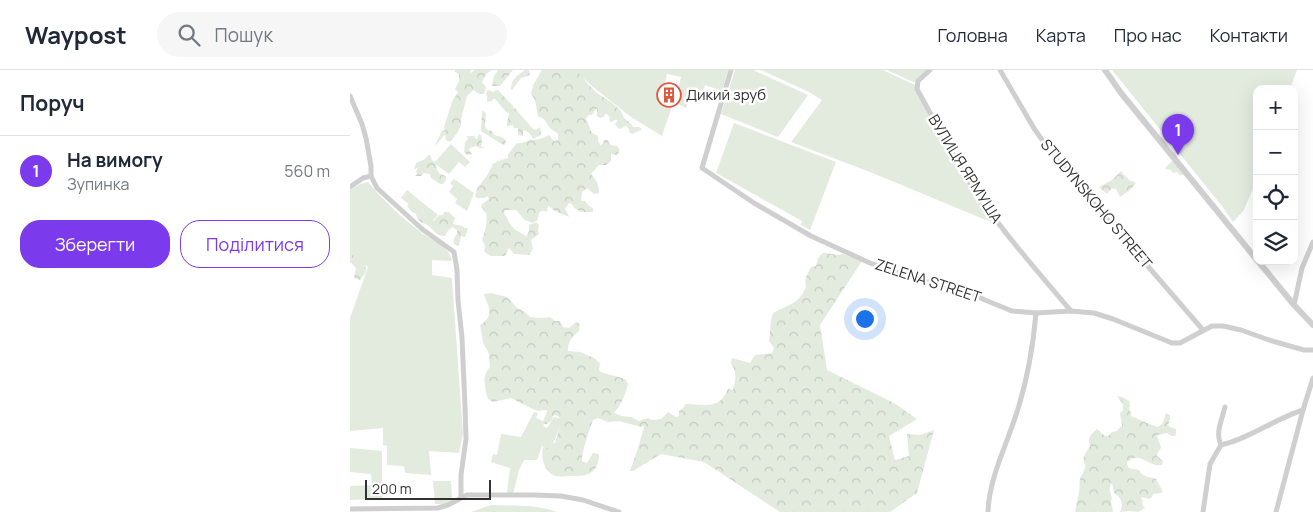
<!DOCTYPE html>
<html lang="uk">
<head>
<meta charset="utf-8">
<style>
	:root { --surface:#fff; --page:#f6f6f7; --text:#1f2937; --muted:#747a83; --line:#e0e1e3; --accent:#7c3aed }
	body { margin:0; font-family:Manrope,sans-serif; background:var(--page); color:var(--text) }
	.controls { position:absolute; right:15px; top:15px; display:grid; overflow:hidden; border-radius:10px; box-shadow:0 5px 20px #0002 }
	.controls button { width:45px; height:45px; display:grid; place-items:center; padding:0; border:0; border-bottom:1px solid var(--line); background:var(--surface); color:var(--text); font:25px sans-serif }
	.scale { position:absolute; left:15px; bottom:12px; width:126px; box-sizing:border-box; padding-left:5px; border:2px solid #323232; border-top:0; font-size:14px; line-height:18px; white-space:nowrap; color:#323232; -webkit-text-stroke:4px #fff; paint-order:stroke }
	.you { position:absolute; left:514px; top:248px; width:18px; height:18px; margin:-12px; border:4px solid #fff; border-radius:50%; background:#1a73e8; box-shadow:0 0 0 8px #1a73e833 }
	.badge { display:grid; place-items:center; width:32px; height:32px; border-radius:50%; background:var(--accent); color:#fff; font-size:16px; font-weight:700 }
	.pin { position:absolute; translate:-50% -41px; filter:drop-shadow(0 1px 2px #0008) }
	.pin::after { content:''; position:absolute; top:26px; width:18px; height:15px; background:inherit; clip-path:polygon(0 0,100% 0,50% 100%) }
	.list { margin:0; padding:0; list-style:none }
	h2 { display:flex; justify-content:space-between; align-items:center; height:65px; margin:0; padding:0 20px; font-size:21px }
	h2 small { font-size:16px; font-weight:400; color:var(--muted) }
	.list li { display:grid; grid-template-columns:32px 1fr auto; gap:15px; align-items:center; box-sizing:border-box; height:70px; padding:0 20px; border-top:1px solid var(--line) }
	.list b { display:block; font-size:19px; white-space:nowrap }
	.list p { margin:0; font-size:16px; white-space:nowrap; color:var(--muted) }
	.list em { font-size:16px; font-style:normal; color:var(--muted) }
	.actions { display:flex; gap:10px; padding:15px 20px }
	.actions a { flex:1; padding:11px 0; border:1px solid var(--accent); border-radius:20px; text-align:center; font-size:18px; color:var(--accent) }
	.actions .main { background:var(--accent); color:#fff }
	.icon { flex:none; width:28px; height:28px; fill:none; stroke:currentColor; stroke-width:2; stroke-linecap:round; stroke-linejoin:round }
	.map { position:relative; flex:none; width:963px; height:442px; overflow:hidden }
	header { display:flex; align-items:center; gap:30px; box-sizing:border-box; height:70px; padding:0 25px; background:var(--surface); border-bottom:1px solid var(--line) }
	header strong { font-size:24px }
	nav { display:flex; gap:28px; margin-inline-start:auto; font-size:18px }
	.search { width:350px; height:45px; background:var(--page); display:flex; align-items:center; gap:12px; box-sizing:border-box; padding:0 18px; border-radius:28px; color:var(--muted); font-size:19px }
	main { display:flex }
	aside { flex:1; background:var(--surface) }
	.map>svg:first-child { display:block }
	.forest { fill:url(#forest-crowns) }
	.green { fill:#e3ebdf }
	.lines { fill:none; stroke-linecap:round; stroke-linejoin:round }
	.minor { stroke:#cfcfcf; stroke-width:5 }
	.tertiary { stroke:#cfcfcf; stroke-width:6 }
	.labels { text-anchor:middle; stroke-width:5; stroke-linejoin:round; paint-order:stroke }
	.poi-label { font-size:15px; fill:#323232; stroke:#fff; text-anchor:start }
	.street-label { font-size:15px; fill:#323232; stroke:#fff }
</style>
</head>
<body>
<header>
<strong>Waypost</strong>
<div class="search"><svg class="icon" aria-label="search" viewBox="0 0 24 24"><circle cx="10" cy="10" r="6"/><path d="M15 15l6 6"/></svg>Пошук</div>
<nav><a>Головна</a><a>Карта</a><a>Про нас</a><a>Контакти</a></nav>
</header>
<main>
<aside>
<h2>Поруч<small></small></h2>
<ul class="list">
<li><span class="badge">1</span><div><b>На вимогу</b><p>Зупинка</p></div><em>560 m</em></li>
</ul>
<div class="actions"><a class="main">Зберегти</a><a>Поділитися</a></div>
</aside>
<div class="map">
<svg width="963" height="442" viewBox="0 0 963 442">
	<defs>
		<pattern id="forest-crowns" width="20" height="18" patternUnits="userSpaceOnUse" patternTransform="scale(1.25)"><rect width="20" height="18" fill="#e3ebdf"/><path d="M2 6a3 3 0 1 1 6 0M12 15a3 3 0 1 1 6 0" fill="none" stroke="#c3cac0"/></pattern>
	</defs>
	<rect width="100%" height="100%" fill="#fff"/>
	<!-- forest -->
	<g class="forest">
		<path d="M105 0H121L120 1 121 3 124 0H142L136 4 132 12 136 17 134 24H129L123 20 117 26 111 49C113 57 105 66 100 72L96 70 95 64 87 74 85 75 92 61 95 60 94 57 102 32 108 22 105 19 109 11V4L105 2Z"/>
		<polygon points="148,0 163,0 150,16 142,16 144,6"/>
		<path d="M175 0H179L180 5 171 8 162 20 161 19C161 9 168 5 175 0Z"/>
		<path d="M192 0H228L231 3 236 12 247 23 261 32 271 41 274 48 281 54 283 57H289L292 59 291 60 282 64 279 62V59L277 56 273 57 271 59 268 58 265 54 268 50H265L261 52 260 51 259 46 257 44H255L254 47 250 48 247 46V39H246L242 45H239L236 48 242 63 248 66V71L251 76 253 74 254 70H258L260 75 267 76 270 80 267 85 261 84V91L256 95H249L241 104C247 111 249 114 249 123L244 124 237 118 232 122 231 131H235L238 135 243 138V142H231L228 140 224 138 222 134 219 133 215 139 218 144 219 147C213 144 204 142 200 137L198 136 197 142C190 139 188 142 188 150L182 153 175 150 166 140H155L154 143C157 147 158 151 161 155 164 160 171 163 176 166H177L179 161V155L186 152 189 155 188 160 189 164 181 170 183 179 179 185 164 184 159 178 155 186H141L136 183 134 181 135 176 132 169C135 164 138 149 136 143 136 142 132 138 131 137L132 134 139 129 137 126 134 128H127L125 126 127 119 138 104 143 94 148 91 158 88V84L167 73C173 74 175 71 181 70 188 70 192 69 199 65L204 71 208 70V64L200 58 194 49 188 46 185 30 181 24 183 15Z"/>
		<path d="M138 20 143 22 146 20H148C161 33 171 46 183 59L186 60 190 57 191 65 183 69 180 64 175 60 173 61V66L168 65V58H164L163 55 157 56V53L159 43 156 42 145 29H143L142 31 137 32V27L136 24Z"/>
		<path d="M132 40 136 44 135 56 137 60 142 61 144 65 152 67 156 71 155 75C149 74 139 65 132 62L131 59Z"/>
		<polygon points="128,64 131,65 132,72 131,76 135,78 130,78 126,76 120,78 119,80 122,84 117,85 114,82 115,72 118,69 117,66 124,66 126,69 128,68"/>
		<polygon points="78,85 80,85 82,90 86,94 87,100 90,104 96,106 96,110 93,114 90,114 81,108 80,104 74,103 71,106 65,106 67,104 66,101 69,97 65,99 64,99 66,93 75,89"/>
		<polygon points="822,91 824,92 833,103 833,105 830,105 827,102 823,103 821,100 815,99 816,97"/>
		<polygon points="771,101 779,110 786,113 781,119 770,127 766,119 762,118 757,124 749,117 762,110"/>
		<path d="M59 133 73 142 75 147 80 148 82 151H84L89 145H93L94 142H99L105 148 103 154 112 156 115 158H118L115 167 111 166 109 176H108L104 174C103 170 104 167 107 164V160L102 157 98 161 95 166C88 166 86 163 81 158 75 152 67 153 66 144L62 142 57 136Z"/>
		<polygon points="0,183 15,193 16,202 10,210 4,208 6,198 0,192"/>
		<path d="M473 183C481 183 485 186 493 184L512 191 470 255 477 300 544 333 567 349 539 366 545 390 559 386 557 364 570 365 584 360 567 423 540 442H430L354 392 311 384 283 401H280L289 375 294 356 291 357 269 351 258 352 248 348 243 350C240 358 231 385 232 391L237 393 243 383 249 384C249 389 248 395 245 399 240 406 230 406 223 406 217 406 209 408 203 405 193 399 191 387 193 377L205 373 209 360 210 348 206 345 203 346 202 350 197 354H193C193 348 197 345 197 340L187 341 161 328 143 332 138 329C135 318 131 306 140 297L139 284 133 272 130 255C132 253 135 252 137 249 143 241 136 232 134 224L141 223 157 227 167 238 175 242 180 247 191 248 200 247 205 251H210L213 257 219 258 226 252 230 254 229 261C223 266 217 272 218 281L230 282 244 288 250 293 249 299 250 302 275 309 278 314C275 325 272 334 264 343L272 346 281 347 289 351 298 348 301 350 311 349 318 342 326 347 329 346V341L334 337 335 334C345 334 363 338 371 330 374 327 376 323 378 319L383 320C386 308 387 303 381 293L382 288 400 293 405 285 422 283 424 278 419 271 421 251 423 243C439 234 448 235 456 217 454 208 457 205 461 197L466 196 468 188Z"/>
		<path d="M767 326 772 327 779 331 780 336 779 339 781 343V346C788 349 801 355 808 357L813 353 816 343 820 345V349L818 355 820 357 826 359V363L825 366H821L817 363 807 365 811 378 808 382 807 386 813 391 812 395C797 398 792 380 777 392V395L779 398 789 400C792 407 800 407 806 409L812 420V423L803 424 802 427 799 429 793 427 791 428 793 431 792 434 795 438 788 442 779 441 770 442C774 434 771 427 764 423L762 413C758 418 760 422 762 428L761 431 763 442H725C726 435 728 429 729 422 730 418 729 414 730 409 731 405 734 402 735 398 736 394 732 391 734 386 735 383 738 380 740 376 737 368 741 364 747 359L755 366H758L762 362 767 361 768 359 772 356 770 343 773 340V334Z"/>
		<path d="M141 435C162 436 187 434 207 442H121Z"/>
	</g>
	<!-- green -->
	<g class="green">
		<polygon points="225,0 378,0 372,21 355,15 349,34 339,30 336,38 325,33 331,7 317,4 311,29 323,34 312,66 281,47 243,17"/>
		<polygon points="385,0 403,0 458,25 428,67 371,44"/>
		<polygon points="411,0 533,0 565,15 566,19 648,155 520,102 441,72 472,30 459,22"/>
		<polygon points="537,0 578,0 567,11 563,12"/>
		<polygon points="762,0 947,0 940,19 907,19 907,109 894,140 883,152 872,136"/>
		<polygon points="384,53 486,92 460,160 451,155 452,151 366,103"/>
		<polygon points="101,74 120,92 115,97 109,92 99,104 84,93"/>
		<polygon points="104,109 124,123 117,141 105,133 107,129 99,122 103,116 100,113"/>
		<path d="M18 112C34 131 52 148 72 163 80 169 91 173 97 181 100 184 101 188 102 191L82 190V205L102 208 113 364 109 383 79 381 81 405 55 403 54 396 37 395V376L33 375V358L0 361V248L18 197 0 183V120L10 114Z"/>
		<polygon points="57,120 88,145 82,152 51,128"/>
		<polygon points="184,342 188,343 186,348 195,352 193,356 197,358 204,347 213,349 201,379 192,376 187,390 174,390 169,400 163,424 157,423 160,398 141,392 143,384 147,385 151,364 171,367"/>
		<polygon points="0,378 32,381 32,429 0,430 0,416 22,415 21,404 0,402"/>
		<polygon points="83,411 101,411 102,430 94,434 85,434"/>
	</g>
	<g class="lines">
		<!-- minor -->
		<g class="minor">
			<polyline points="381,0 352,98 404,133 461,166 520,193 569,210 616,221 635,230 662,241 686,243 721,241 744,243 763,249 822,273 830,273 862,256 873,256 891,260 919,270 954,280 963,280"/>
			<path d="M580 0 568 11 567 19C588 57 608 96 632 131 659 170 691 205 721 241"/>
			<polyline points="650,0 685,60 712,97 853,260"/>
			<polyline points="0,26 12,54 16,68 21,96 21,106 27,118 72,159 104,182 107,200 108,230 112,268 115,337 116,369 111,405 111,427"/>
			<polyline points="0,117 13,108 21,106"/>
			<polyline points="944,235 952,198 963,172"/>
			<path d="M871 375C865 362 872 350 875 337"/>
			<polyline points="0,439 88,438 98,435 117,425 184,425 211,426 233,430 269,442"/>
			<path d="M638 442C639 409 656 376 666 345 677 312 683 277 686 243"/>
			<path d="M853 442 860 394 871 375C899 369 924 349 953 340"/>
			<polyline points="926,442 953,340 963,308"/>
		</g>
		<!-- tertiary -->
		<g class="tertiary">
			<polyline points="755,0 771,23 907,190"/>
			<polyline points="908,191 944,235 963,255"/>
		</g>
	</g>
	<!-- icons -->
	<defs>
		<g id="building-ring" transform="scale(1.25)"><circle r="9.5" fill="#fff" stroke="#de5840" stroke-width="1.5"/><path d="M-4-6H4V6H1V3H-1V6H-4ZM-2.5-4.3h1.7v1.8h-1.7ZM.8-4.3h1.7v1.8H.8ZM-2.5-1h1.7V.8h-1.7ZM.8-1h1.7V.8H.8Z" fill="#de5840"/></g>
	</defs>
	<g fill-rule="evenodd">
		<use href="#building-ring" x="319" y="25"/>
	</g>
	<g class="labels">
		<!-- poi labels -->
		<g class="poi-label">
			<text x="336" y="30">Дикий зруб</text>
		</g>
		<!-- street labels -->
		<g class="street-label">
			<text transform="translate(615 99) rotate(58)" y="5">ВУЛИЦЯ ЯРМУША</text>
			<text transform="translate(746 134) rotate(50)" y="5">STUDYNSKOHO STREET</text>
			<text transform="translate(578 211) rotate(18)" y="5">ZELENA STREET</text>
		</g>
	</g>
</svg>
<div class="controls">
<button>+</button>
<button>−</button>
<button><svg class="icon" aria-label="locate" viewBox="0 0 24 24"><circle cx="12" cy="12" r="6"/><path d="M12 2v4M12 18v4M2 12h4M18 12h4"/></svg></button>
<button><svg class="icon" aria-label="layers" viewBox="0 0 24 24"><path d="M12 4l9 5-9 5-9-5zM3 14l9 5 9-5"/></svg></button>
</div>
<div class="scale">200 m</div>
<div class="you"></div>
<div class="pin badge" style="left:828px;top:85px">1</div>
</div>
</main>
</body>
</html>
